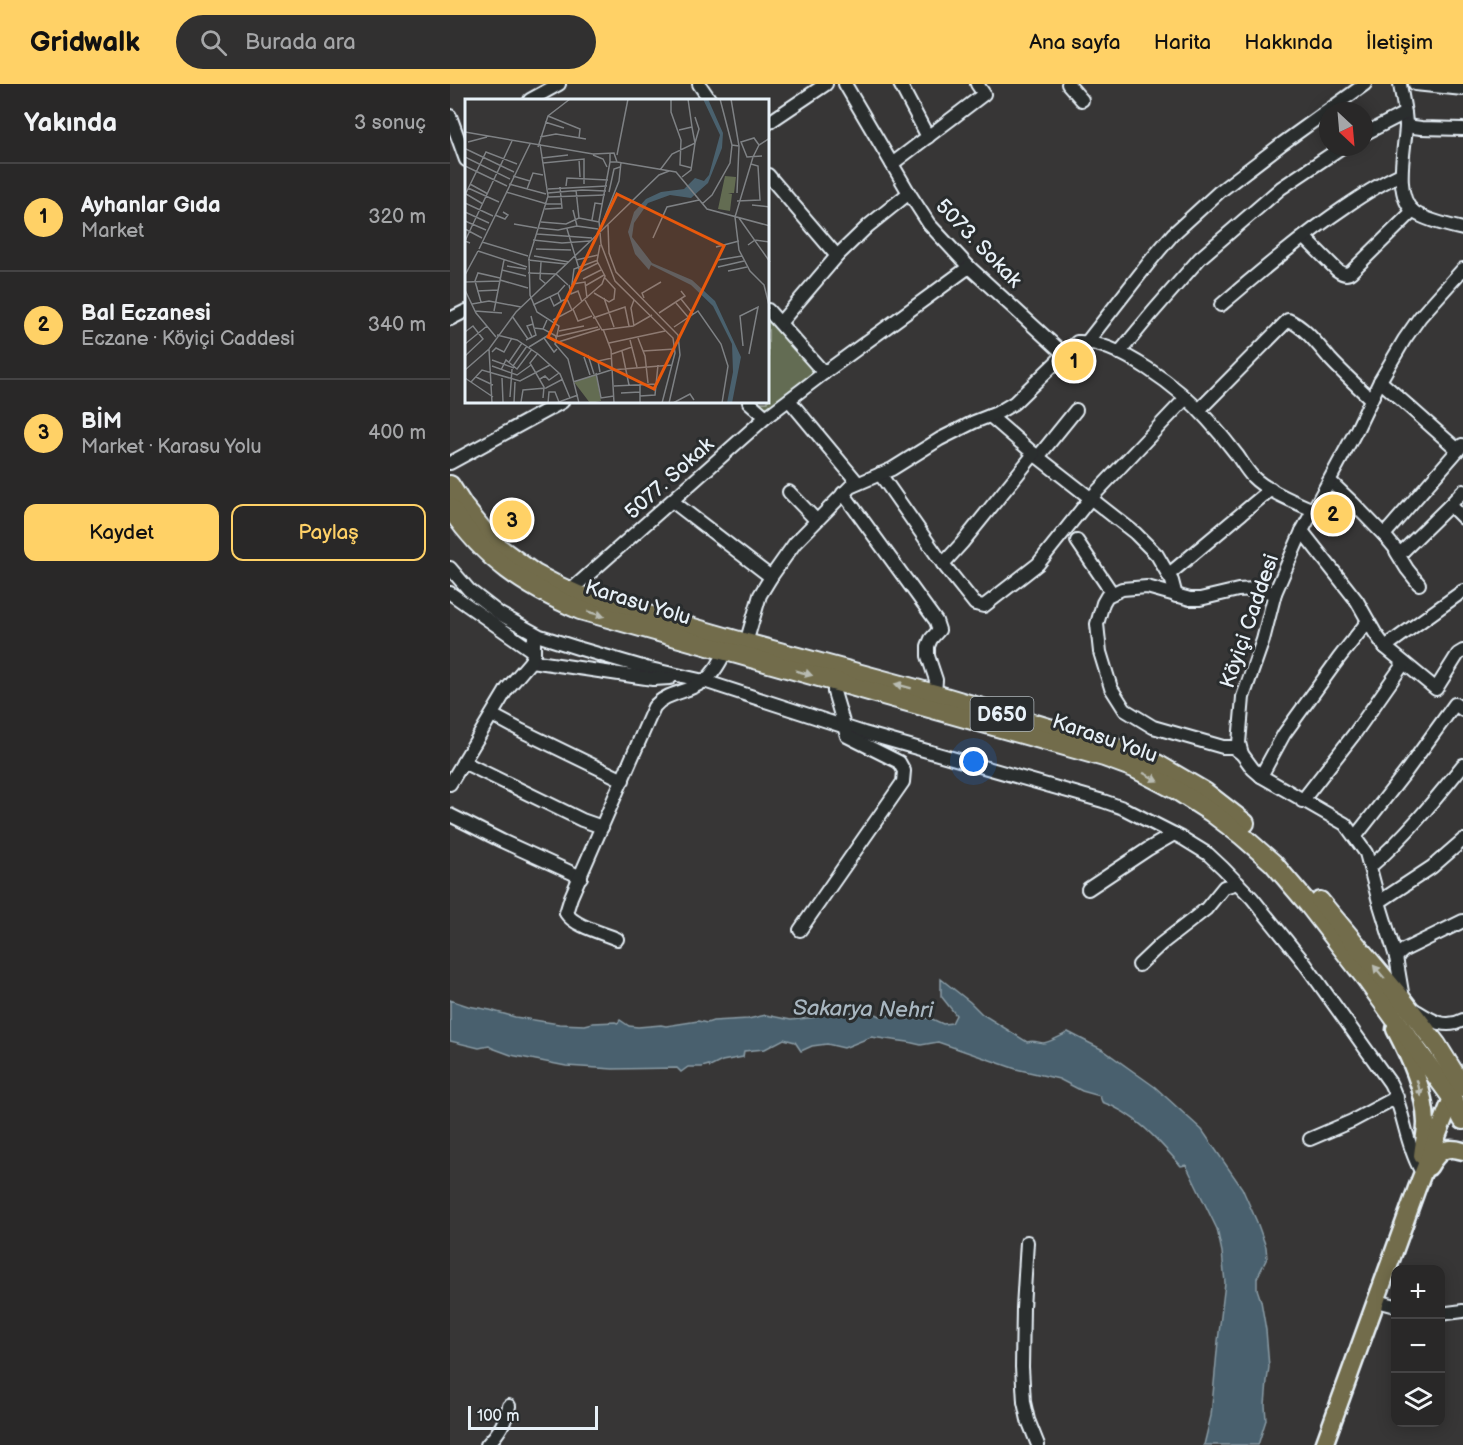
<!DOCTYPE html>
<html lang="tr">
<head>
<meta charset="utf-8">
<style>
	:root { --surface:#292828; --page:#313030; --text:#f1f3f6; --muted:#a5a6a8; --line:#454445; --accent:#ffd166 }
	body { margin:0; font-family:"Balsamiq Sans",sans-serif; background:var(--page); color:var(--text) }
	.controls { position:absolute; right:18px; bottom:18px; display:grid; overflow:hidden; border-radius:12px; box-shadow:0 3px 15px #0003 }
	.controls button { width:54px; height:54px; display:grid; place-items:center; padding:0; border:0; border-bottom:2px solid var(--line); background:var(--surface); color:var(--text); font:30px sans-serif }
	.compass { position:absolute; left:869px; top:18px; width:54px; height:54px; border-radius:50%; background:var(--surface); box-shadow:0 3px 15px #0003; rotate:154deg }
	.scale { position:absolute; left:18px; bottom:15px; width:130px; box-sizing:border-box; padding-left:6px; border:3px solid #e8f1f8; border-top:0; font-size:16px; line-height:21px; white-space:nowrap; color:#e8f1f8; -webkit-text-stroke:4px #2a2d2e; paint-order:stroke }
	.you { position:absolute; left:524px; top:678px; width:21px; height:21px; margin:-15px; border:4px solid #fff; border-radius:50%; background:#1a73e8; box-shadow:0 0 0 9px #1a73e833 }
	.badge { display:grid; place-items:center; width:39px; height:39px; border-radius:50%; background:var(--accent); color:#111; font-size:20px; font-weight:700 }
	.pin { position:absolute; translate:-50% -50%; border:3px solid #fff; box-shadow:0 2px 6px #0006 }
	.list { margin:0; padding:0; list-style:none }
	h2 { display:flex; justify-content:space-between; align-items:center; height:78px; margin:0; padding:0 24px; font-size:26px }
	h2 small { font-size:20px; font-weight:400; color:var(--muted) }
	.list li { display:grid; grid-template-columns:39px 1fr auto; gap:18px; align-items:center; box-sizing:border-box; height:108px; padding:0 24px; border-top:2px solid var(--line) }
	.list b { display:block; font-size:22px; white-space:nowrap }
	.list p { margin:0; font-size:20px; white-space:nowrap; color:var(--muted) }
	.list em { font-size:20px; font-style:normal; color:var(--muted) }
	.actions { display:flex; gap:12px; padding:18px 24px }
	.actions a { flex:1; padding:14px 0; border:2px solid var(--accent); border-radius:12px; text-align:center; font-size:21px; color:var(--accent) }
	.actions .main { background:var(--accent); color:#111 }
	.icon { flex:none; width:33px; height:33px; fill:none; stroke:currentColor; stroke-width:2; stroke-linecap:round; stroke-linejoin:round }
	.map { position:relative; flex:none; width:1013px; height:1361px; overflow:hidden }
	header { display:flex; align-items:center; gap:36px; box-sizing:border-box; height:84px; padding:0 30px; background:var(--accent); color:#111 }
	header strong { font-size:28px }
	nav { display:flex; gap:33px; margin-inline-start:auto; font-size:21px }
	.search { width:420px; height:54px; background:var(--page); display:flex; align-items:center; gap:15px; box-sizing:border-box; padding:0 21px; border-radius:33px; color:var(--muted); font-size:22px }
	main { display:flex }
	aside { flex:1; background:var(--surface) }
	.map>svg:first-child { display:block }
	.green { fill:#636c52; stroke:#a6aea5; stroke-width:1.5 }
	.water { fill:#4a616e; stroke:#899ba5; stroke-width:1.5 }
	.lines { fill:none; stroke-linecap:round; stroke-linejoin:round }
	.minor-casing { stroke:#e8f1f8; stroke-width:16 }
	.major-casing { stroke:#e8f1f8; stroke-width:21 }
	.highway-casing { stroke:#e8f1f8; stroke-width:22 }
	.minor { stroke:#2a2d2e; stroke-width:12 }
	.major { stroke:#726c4b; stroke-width:16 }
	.highway { stroke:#726c4b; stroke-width:18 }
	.oneway { fill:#b9bcb3 }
	.labels { text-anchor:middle; stroke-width:6; stroke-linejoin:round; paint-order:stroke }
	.shield { fill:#2a2d2e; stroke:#afb6bb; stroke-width:1.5 }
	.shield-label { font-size:20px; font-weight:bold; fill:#e8f1f8 }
	.street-label { font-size:21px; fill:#e8f1f8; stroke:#2a2d2e }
	.water-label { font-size:22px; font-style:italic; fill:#a9b7c1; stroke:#2a2d2e }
	.inset-road { fill:none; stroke:#7e8184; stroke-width:1.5 }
	.view { fill:#e8590c; fill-opacity:0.15; stroke:#e8590c; stroke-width:3 }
	.inset-edge { fill:none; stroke:#e8f1f8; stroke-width:3 }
</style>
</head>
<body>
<header>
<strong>Gridwalk</strong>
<div class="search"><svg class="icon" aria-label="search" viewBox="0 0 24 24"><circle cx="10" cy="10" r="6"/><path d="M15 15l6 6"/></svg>Burada ara</div>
<nav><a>Ana sayfa</a><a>Harita</a><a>Hakkında</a><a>İletişim</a></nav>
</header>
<main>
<aside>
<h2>Yakında<small>3 sonuç</small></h2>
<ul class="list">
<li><span class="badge">1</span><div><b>Ayhanlar Gıda</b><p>Market</p></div><em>320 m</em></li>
<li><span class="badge">2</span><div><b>Bal Eczanesi</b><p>Eczane · Köyiçi Caddesi</p></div><em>340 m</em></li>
<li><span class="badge">3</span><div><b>BİM</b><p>Market · Karasu Yolu</p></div><em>400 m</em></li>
</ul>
<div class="actions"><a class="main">Kaydet</a><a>Paylaş</a></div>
</aside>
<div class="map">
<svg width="1013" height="1361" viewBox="0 0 1013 1361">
	<rect width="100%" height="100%" fill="#373636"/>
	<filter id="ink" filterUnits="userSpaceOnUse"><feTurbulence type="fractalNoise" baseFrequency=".0167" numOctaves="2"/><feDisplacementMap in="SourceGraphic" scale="12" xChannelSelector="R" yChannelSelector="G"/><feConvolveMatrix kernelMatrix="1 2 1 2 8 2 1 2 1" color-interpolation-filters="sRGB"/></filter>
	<g filter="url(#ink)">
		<!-- green -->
		<polygon class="green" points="318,233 364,285 363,292 323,323 314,323 309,318 318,318"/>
		<!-- water -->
		<path class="water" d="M491 895 520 918 532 930 577 958C584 956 587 958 593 959 597 959 614 951 618 948L653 966 705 1003 752 1046 792 1104 807 1138 816 1163 817 1174 807 1194V1205L811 1217 816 1246 819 1283 817 1297 815 1321 816 1336 808 1361H754L761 1332 768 1257 775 1199 772 1168 767 1145 736 1081 731 1082C709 1057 685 1029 652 1018L650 1012 632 1007 609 995 566 985 488 958 471 961 458 958 421 953 394 964 377 960 362 962 351 967 345 958 334 955 315 965 294 967 293 973 272 977 260 983 259 981 252 983H238L231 988 227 984 163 985 116 982 61 971 42 964 39 962 29 964 0 957V916L18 922 40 926 65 933 109 940 135 941 143 939 165 938 168 939 170 936 179 942 188 943 211 941 216 942 248 937 257 939 263 937 298 935 316 931 341 936 366 933 374 928 386 927 393 930 401 928H422L430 932 438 931 457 935 480 934 493 940 502 939 506 931 491 912Z"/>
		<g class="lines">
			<!-- minor casing -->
			<g class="minor-casing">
				<g id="minor">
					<polyline points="249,0 260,16"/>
					<polyline points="395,0 459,109 479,140 519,183 614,270"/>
					<polyline points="450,0 478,53"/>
					<polyline points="618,0 632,16"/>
					<path d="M950 0C952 14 956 28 956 42 955 65 943 111 964 128 974 135 1000 142 1013 145"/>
					<polyline points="965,0 1013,5"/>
					<polyline points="80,16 109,0"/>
					<polyline points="0,32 16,76"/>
					<polyline points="318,39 376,0"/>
					<polyline points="956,42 971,44 1013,45"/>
					<polyline points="914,50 955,29"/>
					<polyline points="442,80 534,10 527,0"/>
					<polyline points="318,91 387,172"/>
					<path d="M854 153 887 186C891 189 896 192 901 188L963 127"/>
					<path d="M771 221C811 187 852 152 895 123 914 110 931 99 951 90"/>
					<polyline points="318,226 374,289"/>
					<polyline points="0,235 16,227"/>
					<polyline points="330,239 387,172 418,142 459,109"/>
					<polyline points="637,258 701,176 723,150 769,108 833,59 915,0"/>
					<polyline points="669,269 702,229 750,174 831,104 892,63"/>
					<polyline points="930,297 1008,366 1012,361"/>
					<polyline points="339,316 408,399"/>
					<polyline points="299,318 316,333"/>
					<path d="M749 326 838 236C855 243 868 261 880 275 893 289 907 302 921 315"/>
					<polyline points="540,332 584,370 685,449 707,471 722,497 726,512"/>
					<polyline points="588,373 626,326"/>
					<polyline points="0,379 112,318"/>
					<polyline points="430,390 493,480 525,520 534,522 588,480 640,415 736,314"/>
					<polyline points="880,397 903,419 934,451 949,469 951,469 1000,421 1013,434"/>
					<polyline points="339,408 366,436"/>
					<polyline points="393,409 486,537 489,546 481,555 478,562 478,572 486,596 485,610"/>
					<polyline points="222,417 321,493"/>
					<polyline points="1000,421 1013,407"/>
					<polyline points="852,447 907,517 925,549 935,563 1013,507"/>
					<polyline points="934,451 1008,366"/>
					<polyline points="627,457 662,509"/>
					<polyline points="946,467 957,485 969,500"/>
					<polyline points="493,480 512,459 584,370"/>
					<path d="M0 484 19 506 50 530 90 552 131 565 196 584 254 597 414 649 653 717 673 724 732 754 758 770 773 784 802 814 853 877 940 999C954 1026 955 1058 970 1085"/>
					<polyline points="718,491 821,405"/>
					<polyline points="120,507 316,333 374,289 519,183"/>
					<polyline points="0,509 84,568"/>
					<path d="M296 559 310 511 321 493 345 459 400 403 442 385 490 355 524 338 547 329 564 319 627 258C668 256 731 305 758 336 768 347 778 359 787 371 792 378 797 387 803 393 815 406 847 419 863 426"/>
					<polyline points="935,563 986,605 1008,570 1013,567"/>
					<polyline points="81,577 203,595 220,594"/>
					<polyline points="42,631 72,647 173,696"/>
					<polyline points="792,670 783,663 773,663 703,643 675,626 661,604 650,568 647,540 653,519 657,512 672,505 697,503 740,515 750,515 788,506 805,505 825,509"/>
					<polyline points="13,678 132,736 152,743"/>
					<polyline points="811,692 834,650 889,574 918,537"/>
					<polyline points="0,700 57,605 81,577 84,568 84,550"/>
					<polyline points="852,717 905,649 954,579"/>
					<polyline points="0,731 52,757 131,793"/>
					<polyline points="905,753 955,689 1005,620 1013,626"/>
					<path d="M920 783C955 753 984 717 1013 681"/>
					<polyline points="638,805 698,765 724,750"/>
					<polyline points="929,818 982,783 1013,756"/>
					<polyline points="350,846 453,698 454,687 449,678 397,652 384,608 384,597"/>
					<path d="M167 855C153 849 124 842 116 829L121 813 204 623C216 608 238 609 254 597 264 590 270 578 276 567"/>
					<polyline points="946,873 954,866 1013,837"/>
					<polyline points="689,881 711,860 756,825 774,803 788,799"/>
					<polyline points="953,914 946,873 929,818 916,769 895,740 811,692 803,685 792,670 789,659 793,613 813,556 825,509 852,447 907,345 930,297 954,256 970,233 1013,185"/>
					<path d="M965 926C981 936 995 946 1013 936"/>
					<polyline points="860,1055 902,1037 947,1013"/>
					<polyline points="577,1158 573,1224 572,1283 574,1318 578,1336 588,1361"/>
					<polyline points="927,1217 946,1222"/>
					<polyline points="990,1230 1013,1227"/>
					<path d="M37 1361C48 1350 56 1338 59 1322"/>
				</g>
			</g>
			<!-- major casing -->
			<g class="major-casing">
				<g id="major">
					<path d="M945 945C960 974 975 1006 976 1039 976 1050 973 1061 972 1072"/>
					<path d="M979 1083C988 1068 995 1061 1013 1067"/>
					<polyline points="874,1361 967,1104 1002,1014"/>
				</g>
			</g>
			<!-- highway casing -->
			<g class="highway-casing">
				<g id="highway">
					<polyline points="0,401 14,423 45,461 85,490 106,501 128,511 296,559 485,610 683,669 707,680 755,708 795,739"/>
					<path d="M0 424C34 475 75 502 130 526L654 673 684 684 726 706 762 729 791 751 823 779 858 820 916 895 1002 1014 1013 1036"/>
					<polyline points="870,817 954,918 987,961 1013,1003"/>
				</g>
			</g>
			<!-- minor -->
			<use href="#minor" class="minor"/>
			<!-- major -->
			<use href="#major" class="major"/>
			<!-- highway -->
			<use href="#highway" class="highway"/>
		</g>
		<!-- one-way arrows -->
		<defs><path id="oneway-solid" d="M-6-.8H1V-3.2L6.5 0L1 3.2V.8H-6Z" transform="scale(1.5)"/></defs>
		<g class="oneway">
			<use href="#oneway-solid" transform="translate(146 530) rotate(16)"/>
			<use href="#oneway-solid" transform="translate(354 589) rotate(16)"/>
			<use href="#oneway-solid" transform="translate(453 602) rotate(-165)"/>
			<use href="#oneway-solid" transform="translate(701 693) rotate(28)"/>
			<use href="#oneway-solid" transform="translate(929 888) rotate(-130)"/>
			<use href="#oneway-solid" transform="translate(969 1004) rotate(75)"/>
		</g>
	</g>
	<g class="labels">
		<!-- shield labels -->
		<rect class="shield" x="520.5" y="613" width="63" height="34" rx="4.5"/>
		<g class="shield-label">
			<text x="552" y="637">D650</text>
		</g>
		<!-- street labels -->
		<g class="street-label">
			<text transform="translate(529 159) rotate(46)" y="7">5073. Sokak</text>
			<text transform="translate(219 394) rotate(-42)" y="7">5077. Sokak</text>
			<text transform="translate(188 518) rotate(17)" y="7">Karasu Yolu</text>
			<text transform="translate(799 537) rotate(-71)" y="7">Köyiçi Caddesi</text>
			<text transform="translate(655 654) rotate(19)" y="7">Karasu Yolu</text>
		</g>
		<!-- water labels -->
		<g class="water-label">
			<text transform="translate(413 924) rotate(1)" y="8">Sakarya Nehri</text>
		</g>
	</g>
	<!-- overview -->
	<g transform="translate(15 15)">
		<rect width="304" height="304" fill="#373636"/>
		<path d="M260 77 271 78 269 94H263L267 95 265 112 253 110ZM131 275 136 302 125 304 109 283Z" fill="#636c52"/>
		<path d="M238 0H243L258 34 257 49 243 84 226 99 205 96 183 104 169 124 167 138 187 164 227 181 250 202 276 258 267 304H262L268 273 267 245 248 207 226 186 186 166 184 171 170 155 163 133 169 113 181 100 196 93 219 90 230 79 239 82 244 76 255 36Z" fill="#4a616e"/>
		<path class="inset-road" d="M206 0V13L216 41 215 66 227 69M223 0 227 28M255 0 267 46 274 47M266 0 274 47 272 94M83 17 115 30 114 39M80 23 99 29M214 31 227 28 230 44 234 30 230 18M0 33 128 55 149 54 152 63H145V55M75 38 91 35 121 40M305 39 294 46 288 58 270 118 274 151 285 172 299 186 305 210M3 43 22 38M75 45 83 97 64 159 65 196 72 213 94 227 90 245 103 260 114 304M294 46 289 39 276 43 282 58 297 57M73 48 83 17 105 0M1 50 49 73M128 56 138 60 142 68M152 56 163 0M0 58 45 80M77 59 103 56M114 60 115 78M145 63 134 122 136 145 150 182 208 239 210 254 197 304M152 63 211 73 242 110 305 127M78 64 119 60V85M0 67 42 87M195 71 207 55 230 44 226 71 217 78M48 77 65 82 62 90M65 82 68 74 78 76M5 85 23 95M44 85 81 95M101 87 102 79 143 81M3 89 34 103M83 90 142 87M117 91 141 92M41 93 82 105H97M144 93 149 70 155 68M83 94 117 91M1 95 18 105M0 96 21 53 52 65M83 98 140 96M272 102 295 101 293 67 286 65M0 104 28 117M237 105 247 96 265 64 267 46M287 106 305 108M80 110 97 109 95 88M108 111 112 127 133 130M0 113 24 124M30 116 40 120 43 116 38 113M114 119 134 123M274 119 305 163M127 121 130 104 137 105M0 122 21 131M76 123 101 125 114 119 111 91M49 125 72 129M137 125 154 82 156 63M143 126 144 154 151 173 213 236 215 256 204 304M74 129 93 131 112 127M0 130 17 139M102 130 115 173 133 164M136 132 194 76 204 72M72 135 127 139M188 139 202 108 234 101M68 141 97 144 125 142M17 143 63 157M5 144 0 142 47 42M283 146 290 141 305 143M251 148 274 142M14 150 65 45M71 150 106 151M13 152 62 168M69 157 104 163M63 161 101 165M111 161 133 156M253 161 277 157M76 163 75 180 81 185M42 167 61 170M253 168 279 162M37 171 61 177M263 172 282 168M63 174 91 175 103 186M0 176 13 152M118 180 136 171M35 181 63 189M0 183 35 182M104 186 106 195 113 192 117 203M120 187 139 176M0 191 11 214 31 238M12 192 33 191M93 194 96 202 102 200 107 211M129 194 144 203 149 200 150 190 140 179M85 198 89 207 97 202M122 199 120 183 107 185 109 170 133 161M139 199 149 228M179 199 177 194 196 183M216 200 228 215M120 201 137 231 168 227 187 216M16 203 10 182 13 174 35 179M211 204 223 218M7 205 24 202 56 208M68 206 93 194 100 186M108 210 113 222 127 217M10 212 37 214M29 212 39 161M194 214 220 197 216 192M47 217 63 240M66 217 69 229 78 230M128 219 160 208 164 227M82 221 78 230 91 237M88 221 107 211 137 185 140 177 132 162 135 146M169 227 166 209 169 201M209 228 233 212 256 245 263 267 257 304M138 230 146 251 149 304M94 232 119 227M0 233 8 227 18 240 0 257M32 236 52 241 73 255 95 275 105 299M67 238 62 227 68 225M90 238 133 228M79 239 89 253 92 250M173 239 180 257 183 284M61 241 71 236 69 229M165 241 172 268M90 244 135 230M144 244 200 232M0 245 22 227M278 247 275 217 293 208 284 255M64 248 82 237 89 242M24 250 27 304M157 252 164 286M178 252 210 250M27 253 31 249 39 253 47 239M73 254 65 264 79 288 78 299M147 255 167 248M123 256 129 275M119 258 125 276M27 261 49 269M44 263 57 244M27 267 52 276 66 266M48 267 62 247M0 271 24 250 51 213 136 132M36 271 41 261 52 270 67 250M135 273 133 262 147 259M131 274 136 299 149 297M11 278 28 286M0 279 28 298M37 279 38 303M75 280 80 277 84 281 94 274M6 283 17 271 55 282 85 266M108 283 146 271 207 266M149 287 191 285M156 294 175 293M175 297 190 296 193 266M45 298 47 270M56 303 58 291 81 289 98 280M49 304H86M49 304 50 283M83 304 84 293H90L94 303M91 304 113 296M175 304V285M208 304 225 295 229 301"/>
		<path class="view" d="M152 95 259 147 189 290 83 238Z"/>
		<rect width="304" height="304" class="inset-edge"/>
	</g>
</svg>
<div class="controls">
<button>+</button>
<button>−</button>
<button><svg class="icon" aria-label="layers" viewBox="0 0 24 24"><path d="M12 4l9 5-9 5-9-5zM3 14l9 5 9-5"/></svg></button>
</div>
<svg class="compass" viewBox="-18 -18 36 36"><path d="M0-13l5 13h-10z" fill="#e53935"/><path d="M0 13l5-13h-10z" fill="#a5a6a8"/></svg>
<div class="scale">100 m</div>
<div class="you"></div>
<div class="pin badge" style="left:624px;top:277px">1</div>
<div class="pin badge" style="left:883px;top:430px">2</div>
<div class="pin badge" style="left:62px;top:436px">3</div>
</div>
</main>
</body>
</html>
